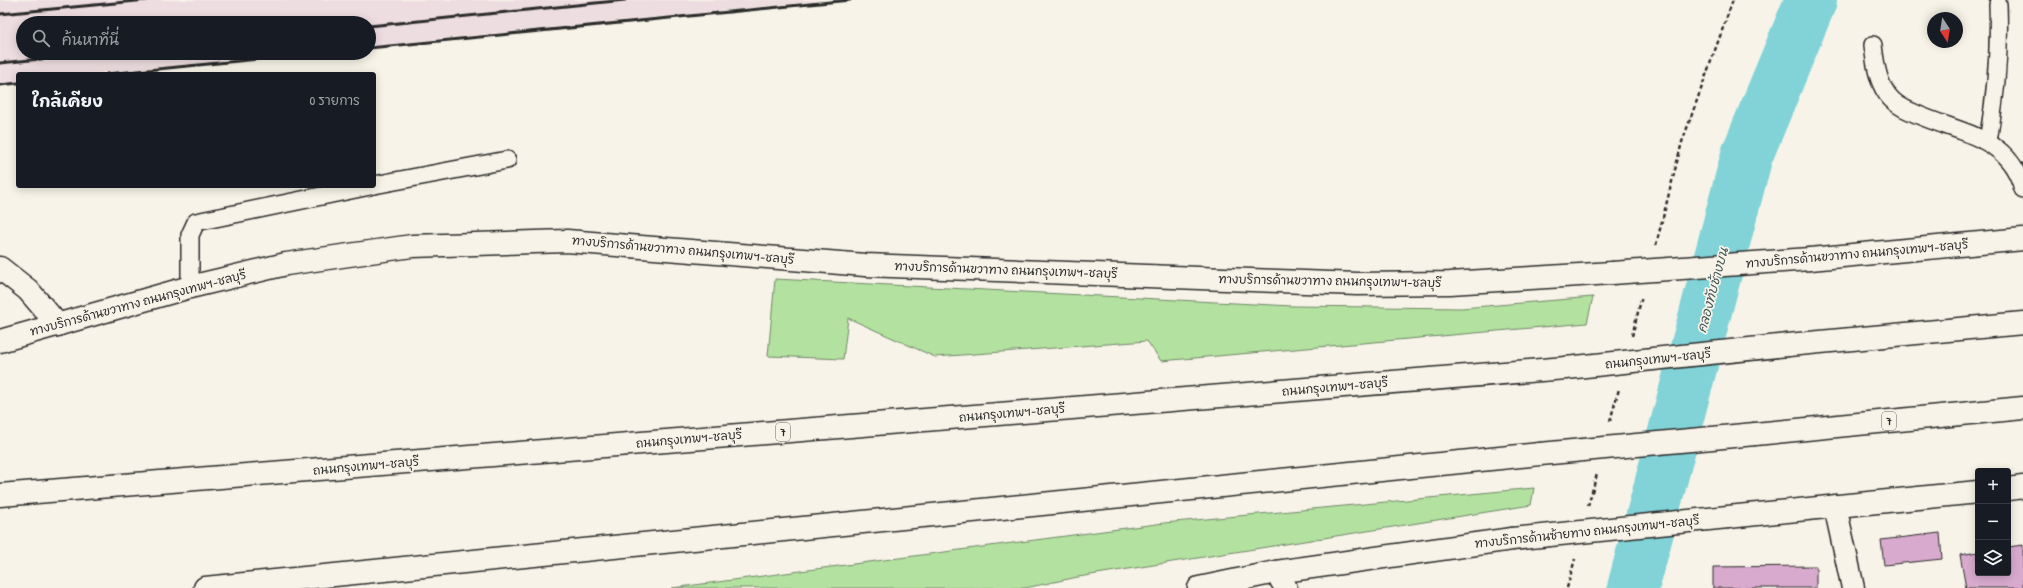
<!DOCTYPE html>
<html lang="th">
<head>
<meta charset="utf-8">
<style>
	:root { --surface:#171b24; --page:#20242c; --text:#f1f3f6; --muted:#9ea1a6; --line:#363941 }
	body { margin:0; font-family:"Patrick Hand","Playpen Sans Thai",sans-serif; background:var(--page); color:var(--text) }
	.controls { position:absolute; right:12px; bottom:12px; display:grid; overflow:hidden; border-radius:4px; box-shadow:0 2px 10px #0003 }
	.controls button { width:36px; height:36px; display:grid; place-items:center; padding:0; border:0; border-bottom:1px solid var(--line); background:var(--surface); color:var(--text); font:20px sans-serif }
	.compass { position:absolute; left:1927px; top:12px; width:36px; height:36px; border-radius:50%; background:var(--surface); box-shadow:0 2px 10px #0003; rotate:168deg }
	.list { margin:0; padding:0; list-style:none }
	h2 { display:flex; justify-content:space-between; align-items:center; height:52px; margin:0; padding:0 16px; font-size:17px }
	h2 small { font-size:13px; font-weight:400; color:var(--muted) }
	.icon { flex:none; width:22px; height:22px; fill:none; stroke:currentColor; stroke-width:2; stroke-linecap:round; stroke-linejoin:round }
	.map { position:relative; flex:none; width:2023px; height:588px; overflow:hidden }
	.search { position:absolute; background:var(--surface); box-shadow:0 2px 10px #0003; left:16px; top:16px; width:360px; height:44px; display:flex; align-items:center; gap:10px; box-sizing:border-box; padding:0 14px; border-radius:22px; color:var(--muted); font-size:15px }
	.panel { position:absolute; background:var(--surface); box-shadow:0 2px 10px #0003; left:16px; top:72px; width:360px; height:116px; border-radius:4px }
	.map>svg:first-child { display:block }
	.built { fill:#eedde0 }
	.green { fill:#b3e2a0; stroke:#6f8666 }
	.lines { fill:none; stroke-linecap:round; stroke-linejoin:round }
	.river { stroke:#81d3d8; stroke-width:52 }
	.building { fill:#d8abce; stroke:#2b2b2b }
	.service-casing { stroke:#2b2b2b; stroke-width:20 }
	.minor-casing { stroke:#2b2b2b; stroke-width:25 }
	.secondary-casing { stroke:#2b2b2b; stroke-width:25 }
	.motorway-casing { stroke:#2b2b2b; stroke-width:25 }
	.path { stroke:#2b2b2b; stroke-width:2.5; stroke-dasharray:4 3; stroke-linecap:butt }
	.service { stroke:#f7f3e8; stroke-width:17 }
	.minor { stroke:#f7f3e8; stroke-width:22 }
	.secondary { stroke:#f7f3e8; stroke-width:22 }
	.motorway { stroke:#f7f3e8; stroke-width:22 }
	.rail { stroke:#2b2b2b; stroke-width:3 }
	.secondary-bridge-casing { stroke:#2b2b2b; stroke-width:25; stroke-linecap:butt }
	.motorway-bridge-casing { stroke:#2b2b2b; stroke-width:25; stroke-linecap:butt }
	.secondary-bridge { stroke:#f7f3e8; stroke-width:22 }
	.motorway-bridge { stroke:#f7f3e8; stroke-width:22 }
	.labels { text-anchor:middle; stroke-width:3.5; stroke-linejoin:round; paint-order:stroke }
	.shield { fill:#f7f3e8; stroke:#686764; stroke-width:1 }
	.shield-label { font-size:11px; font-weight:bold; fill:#2b2b2b }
	.street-label { font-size:12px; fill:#2b2b2b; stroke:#f7f3e8 }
	.water-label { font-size:13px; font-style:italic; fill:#405556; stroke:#f7f3e8 }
</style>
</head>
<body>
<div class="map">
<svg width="2023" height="588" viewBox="0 0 2023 588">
	<rect width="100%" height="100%" fill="#f7f3e8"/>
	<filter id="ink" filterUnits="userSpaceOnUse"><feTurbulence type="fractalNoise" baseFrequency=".025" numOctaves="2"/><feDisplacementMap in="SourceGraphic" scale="8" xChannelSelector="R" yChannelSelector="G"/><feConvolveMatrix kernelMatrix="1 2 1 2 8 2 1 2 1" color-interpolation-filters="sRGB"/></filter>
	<g filter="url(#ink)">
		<!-- built -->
		<polygon class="built" points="0,0 828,0 369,46 369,23 23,23 23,53 299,53 90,74 18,74 18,81 0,83"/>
		<!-- green -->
		<g class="green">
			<polygon points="775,279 1292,306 1462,308 1593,297 1587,323 1161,361 1147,341 935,357 848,318 843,359 768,356"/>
			<polygon points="1534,488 1531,505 1078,577 1025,588 672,588 1164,523"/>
		</g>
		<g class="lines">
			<!-- river -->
			<polyline class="river" points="1633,588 1747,155 1811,0"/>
		</g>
		<!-- building -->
		<g class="building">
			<polygon points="1940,533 1942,559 1884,565 1881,540"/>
			<polygon points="2023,545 2023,588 1966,588 1960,555 1978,552 1978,573 2008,573 2008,547"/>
			<polygon points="1816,566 1816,588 1713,588 1713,567"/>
		</g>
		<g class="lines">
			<!-- service casing -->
			<g class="service-casing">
				<g id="service">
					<path d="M1873 45C1875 61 1877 80 1887 94 1893 103 1904 109 1914 113 1957 133 2009 135 2023 189"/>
					<path d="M1988 141C1996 95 2000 52 1998 4"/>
					<polyline points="374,185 507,160"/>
					<polyline points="190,287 190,235 196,222 370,186"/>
				</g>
			</g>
			<!-- minor casing -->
			<g class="minor-casing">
				<g id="minor">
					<polyline points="0,268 28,290 58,325"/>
					<polyline points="1835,506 1853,588"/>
					<polyline points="1276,572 1286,588"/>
				</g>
			</g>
			<!-- secondary casing -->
			<g class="secondary-casing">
				<g id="secondary">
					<polyline points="1810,259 2023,239"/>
					<polyline points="0,341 190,287 286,264 412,246 567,241 865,265 1357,284 1450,283 1612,273"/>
					<polyline points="2008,489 2023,487"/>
					<polyline points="1728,517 1978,492"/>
					<polyline points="1199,588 1276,572 1512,539"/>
				</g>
			</g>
			<!-- motorway casing -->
			<g class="motorway-casing">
				<g id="motorway">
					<polyline points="1788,345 2023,323"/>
					<polyline points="1755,434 2023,408"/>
					<polyline points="0,495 1566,368"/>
					<polyline points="205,588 1540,454"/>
				</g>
			</g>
			<!-- path -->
			<g class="path">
				<polyline points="1656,245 1682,142 1733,0"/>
				<polyline points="1632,336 1642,296"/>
				<polyline points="1610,421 1619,389"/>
				<polyline points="1588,506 1597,474"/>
				<polyline points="1567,588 1575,559"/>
			</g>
			<!-- service -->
			<use href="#service" class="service"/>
			<!-- minor -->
			<use href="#minor" class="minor"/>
			<!-- secondary -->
			<use href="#secondary" class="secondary"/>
			<!-- motorway -->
			<use href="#motorway" class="motorway"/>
			<!-- rail -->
			<g class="rail">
				<polyline points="0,14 147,0"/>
				<polyline points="369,26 625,0"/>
				<polyline points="369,48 850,0"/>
				<polyline points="0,63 101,53"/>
				<polyline points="107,74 318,53"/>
				<polyline points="0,85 18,83"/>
			</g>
			<!-- secondary-bridge casing -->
			<g class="secondary-bridge-casing">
				<g id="secondary-bridge">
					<polyline points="1612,273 1810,259"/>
					<polyline points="1512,539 1728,517"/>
				</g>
			</g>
			<!-- motorway-bridge casing -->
			<g class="motorway-bridge-casing">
				<g id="motorway-bridge">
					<polyline points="1566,368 1788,345"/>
					<polyline points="1540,454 1755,434"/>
				</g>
			</g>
			<!-- secondary-bridge -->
			<use href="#secondary-bridge" class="secondary-bridge"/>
			<!-- motorway-bridge -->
			<use href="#motorway-bridge" class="motorway-bridge"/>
		</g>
	</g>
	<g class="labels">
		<!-- shield labels -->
		<g class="shield">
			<rect x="1882" y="412" width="14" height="18" rx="3"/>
			<rect x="776" y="423" width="14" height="18" rx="3"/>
		</g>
		<g class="shield-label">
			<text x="1889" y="425">7</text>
			<text x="783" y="436">7</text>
		</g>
		<!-- street labels -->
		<g class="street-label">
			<text transform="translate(683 250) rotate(5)" y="4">ทางบริการด้านขวาทาง ถนนกรุงเทพฯ-ชลบุรี</text>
			<text transform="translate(1857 254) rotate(-5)" y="4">ทางบริการด้านขวาทาง ถนนกรุงเทพฯ-ชลบุรี</text>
			<text transform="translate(1006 270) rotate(2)" y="4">ทางบริการด้านขวาทาง ถนนกรุงเทพฯ-ชลบุรี</text>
			<text transform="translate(1330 281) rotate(1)" y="4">ทางบริการด้านขวาทาง ถนนกรุงเทพฯ-ชลบุรี</text>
			<text transform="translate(138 303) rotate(-15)" y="4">ทางบริการด้านขวาทาง ถนนกรุงเทพฯ-ชลบุรี</text>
			<text transform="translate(1658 359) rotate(-6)" y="4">ถนนกรุงเทพฯ-ชลบุรี</text>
			<text transform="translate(1335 387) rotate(-5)" y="4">ถนนกรุงเทพฯ-ชลบุรี</text>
			<text transform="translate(1012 413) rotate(-5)" y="4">ถนนกรุงเทพฯ-ชลบุรี</text>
			<text transform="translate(689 439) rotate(-5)" y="4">ถนนกรุงเทพฯ-ชลบุรี</text>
			<text transform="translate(366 466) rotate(-5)" y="4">ถนนกรุงเทพฯ-ชลบุรี</text>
			<text transform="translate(1587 532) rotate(-6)" y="4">ทางบริการด้านซ้ายทาง ถนนกรุงเทพฯ-ชลบุรี</text>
		</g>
		<!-- water labels -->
		<g class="water-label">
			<text transform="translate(1712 290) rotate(-75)" y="5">คลองทับช้างบน</text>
		</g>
	</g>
</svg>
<div class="controls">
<button>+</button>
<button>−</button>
<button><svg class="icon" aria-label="layers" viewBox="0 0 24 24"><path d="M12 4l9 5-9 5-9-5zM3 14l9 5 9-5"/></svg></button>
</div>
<svg class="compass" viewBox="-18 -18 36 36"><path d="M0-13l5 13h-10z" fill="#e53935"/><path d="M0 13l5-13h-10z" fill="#9ea1a6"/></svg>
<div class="search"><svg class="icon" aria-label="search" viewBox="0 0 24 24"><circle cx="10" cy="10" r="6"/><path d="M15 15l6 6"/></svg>ค้นหาที่นี่</div>
<section class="panel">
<h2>ใกล้เคียง<small>0 รายการ</small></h2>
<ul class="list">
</ul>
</section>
</div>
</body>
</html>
